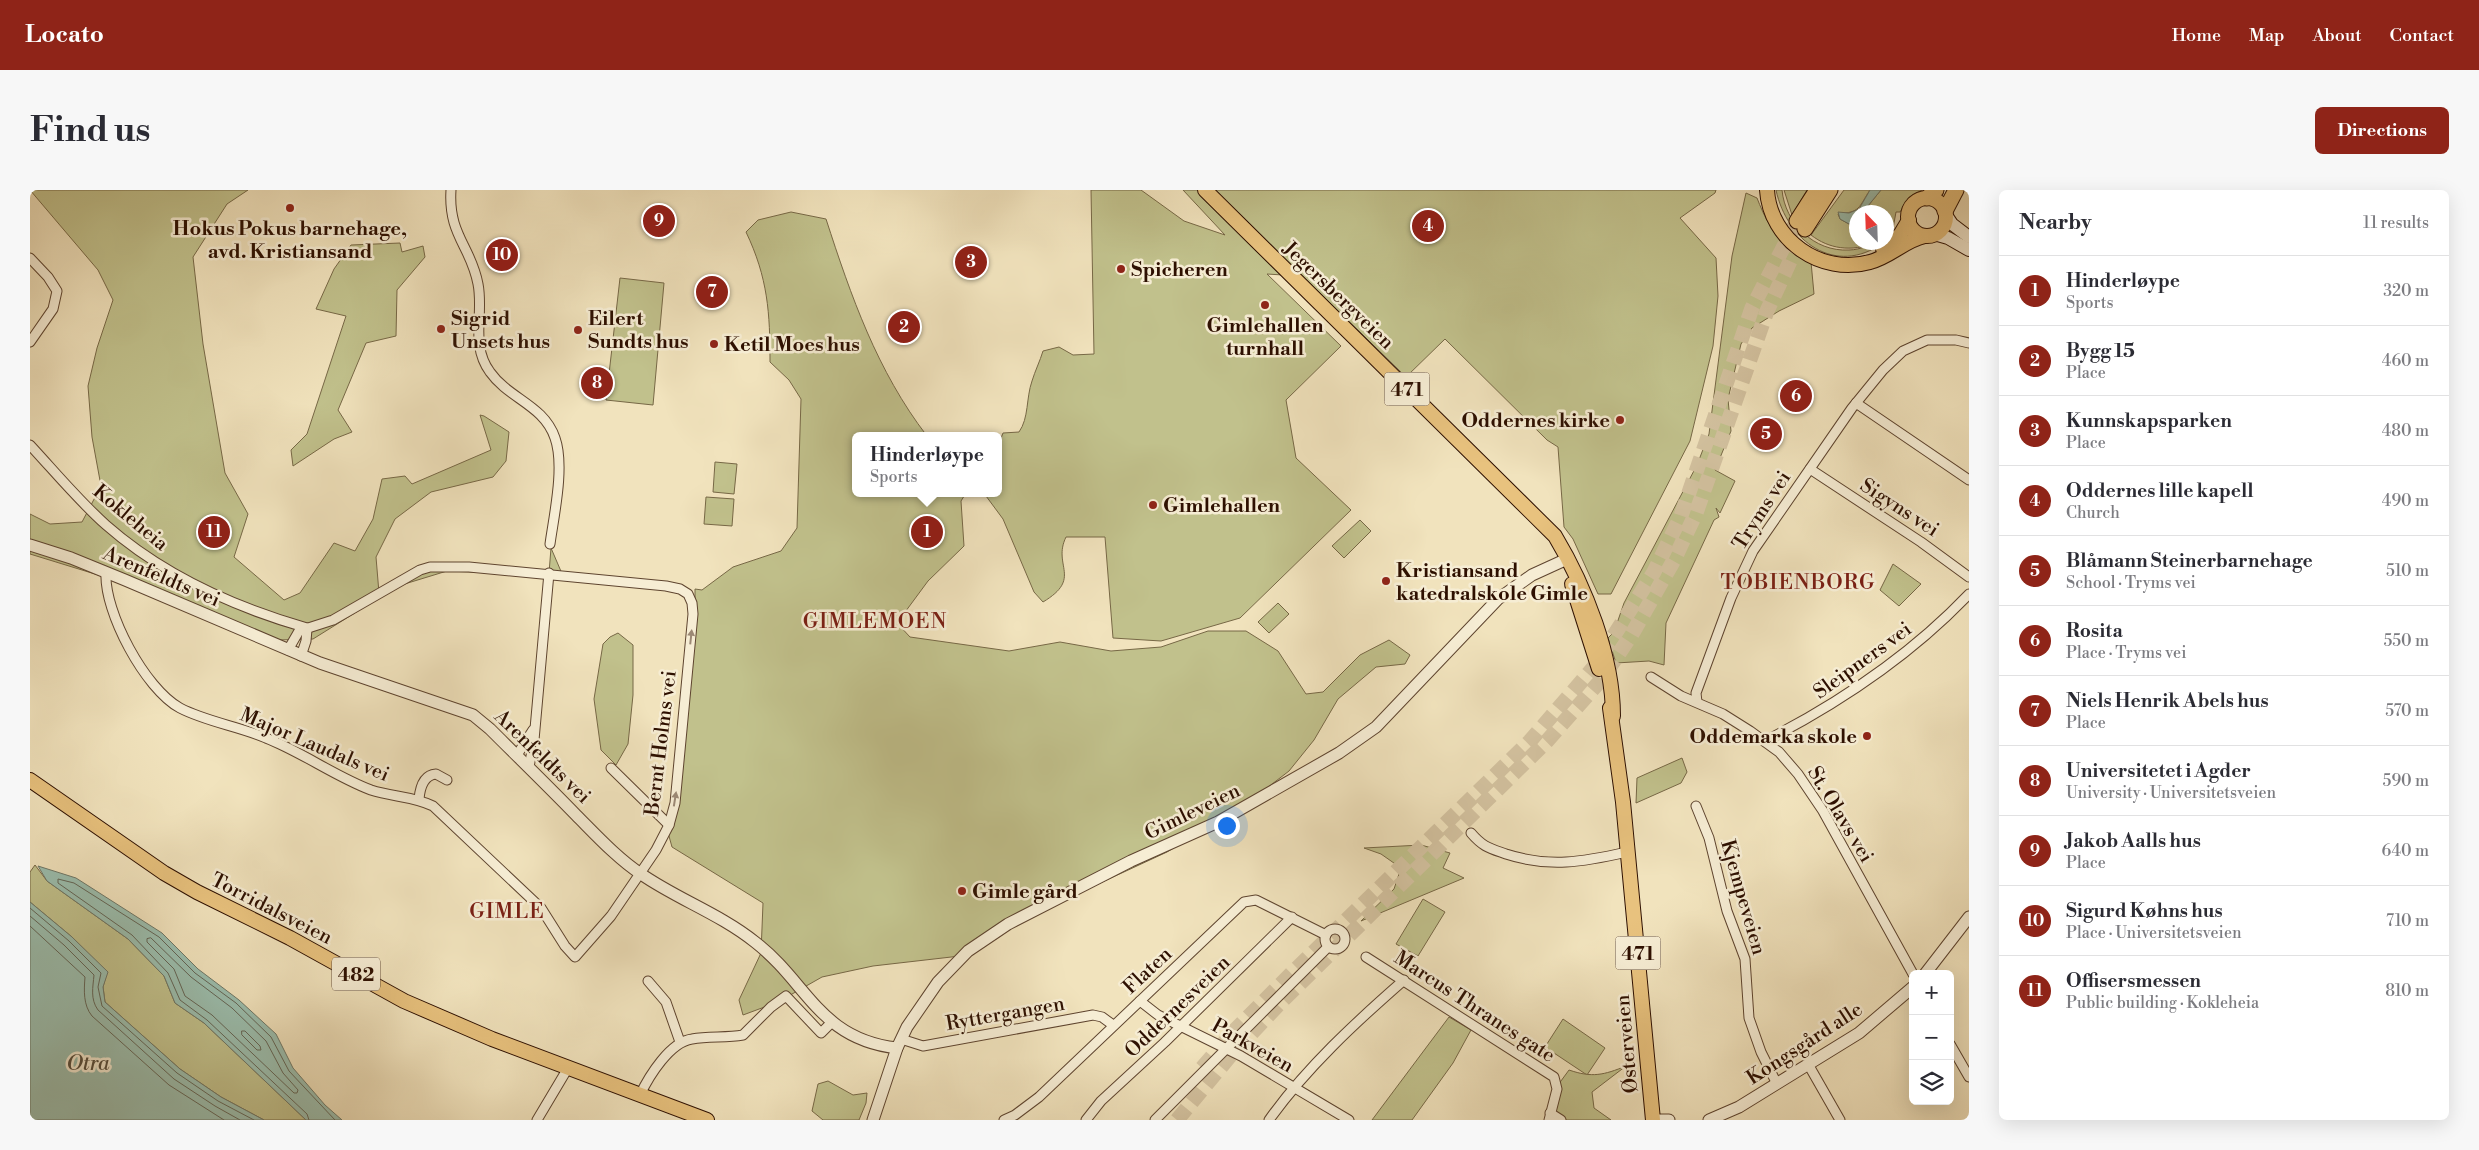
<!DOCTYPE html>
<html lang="en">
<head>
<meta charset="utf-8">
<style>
	:root { --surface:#fff; --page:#f7f7f7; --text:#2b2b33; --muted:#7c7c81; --line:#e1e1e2; --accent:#8f2418 }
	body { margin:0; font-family:"Libre Bodoni",serif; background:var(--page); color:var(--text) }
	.controls { position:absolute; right:15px; bottom:15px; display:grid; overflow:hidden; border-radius:8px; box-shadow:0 5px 20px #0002 }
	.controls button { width:45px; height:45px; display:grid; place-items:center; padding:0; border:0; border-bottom:1px solid var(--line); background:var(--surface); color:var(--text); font:25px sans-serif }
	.compass { position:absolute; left:1819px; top:15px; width:45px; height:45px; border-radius:50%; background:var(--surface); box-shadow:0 5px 20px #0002; rotate:337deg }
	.you { position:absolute; left:1196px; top:635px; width:18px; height:18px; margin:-12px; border:4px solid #fff; border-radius:50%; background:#1a73e8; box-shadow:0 0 0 8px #1a73e833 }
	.badge { display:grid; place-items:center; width:32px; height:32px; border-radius:50%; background:var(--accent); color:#fff; font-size:16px; font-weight:700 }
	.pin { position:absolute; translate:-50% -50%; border:2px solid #fff; box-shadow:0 1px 5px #0006 }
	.popup { position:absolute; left:822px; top:242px; width:150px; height:65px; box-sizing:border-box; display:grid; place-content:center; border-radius:8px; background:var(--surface); filter:drop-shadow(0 1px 4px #0005); font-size:16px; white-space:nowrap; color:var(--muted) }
	.popup b { font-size:19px; color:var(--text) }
	.popup::after { content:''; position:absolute; left:50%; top:100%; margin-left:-10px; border:10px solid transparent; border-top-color:var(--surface) }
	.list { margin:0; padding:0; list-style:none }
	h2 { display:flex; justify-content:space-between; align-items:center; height:65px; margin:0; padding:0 20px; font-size:21px }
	h2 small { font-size:16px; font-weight:400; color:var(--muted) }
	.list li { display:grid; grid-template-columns:32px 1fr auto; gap:15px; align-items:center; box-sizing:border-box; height:70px; padding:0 20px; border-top:1px solid var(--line) }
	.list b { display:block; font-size:19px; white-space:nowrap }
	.list p { margin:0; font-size:16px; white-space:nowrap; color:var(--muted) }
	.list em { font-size:16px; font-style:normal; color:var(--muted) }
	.icon { flex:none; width:28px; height:28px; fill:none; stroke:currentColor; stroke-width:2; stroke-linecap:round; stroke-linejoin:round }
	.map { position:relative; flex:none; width:1939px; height:930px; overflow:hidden; border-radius:8px }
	header { display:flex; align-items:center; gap:30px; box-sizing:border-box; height:70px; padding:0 25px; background:var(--accent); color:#fff }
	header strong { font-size:24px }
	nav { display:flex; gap:28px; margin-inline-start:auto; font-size:18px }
	.intro { display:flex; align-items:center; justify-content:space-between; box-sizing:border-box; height:120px; padding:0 30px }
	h1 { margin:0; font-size:35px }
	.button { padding:12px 22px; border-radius:8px; background:var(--accent); color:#fff; font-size:18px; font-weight:700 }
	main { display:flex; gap:30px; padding:0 30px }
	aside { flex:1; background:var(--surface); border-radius:8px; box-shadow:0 5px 20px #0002 }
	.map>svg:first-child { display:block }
	.green { fill:#c1c18c; stroke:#776846 }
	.water { fill:#9bbeae; stroke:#6f7868 }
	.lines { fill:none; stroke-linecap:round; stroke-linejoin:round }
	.shore { stroke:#646657; stroke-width:1 }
	.trunk-tunnel { stroke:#d4c3a1; stroke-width:15; stroke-dasharray:15 8; stroke-linecap:butt }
	.minor-casing { stroke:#5e442f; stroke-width:11 }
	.tertiary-casing { stroke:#5e442f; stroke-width:13 }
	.secondary-casing { stroke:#2d0f00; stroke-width:14 }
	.primary-casing { stroke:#2d0f00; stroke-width:16 }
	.trunk-casing { stroke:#2d0f00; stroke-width:17 }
	.minor { stroke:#f6edd4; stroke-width:9 }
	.tertiary { stroke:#f6edd4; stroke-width:11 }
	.secondary { stroke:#f6edd4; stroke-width:12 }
	.primary { stroke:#e8c27e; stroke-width:14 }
	.trunk { stroke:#e8c27e; stroke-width:15 }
	.oneway { fill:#9c8975 }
	.poi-dot { fill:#8f2418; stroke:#f6edd4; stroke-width:2 }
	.labels { text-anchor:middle; stroke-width:5; stroke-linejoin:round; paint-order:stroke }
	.shield { fill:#f6edd4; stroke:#695240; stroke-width:1 }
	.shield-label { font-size:19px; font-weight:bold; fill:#2d0f00 }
	.poi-label { font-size:20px; font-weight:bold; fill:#2d0f00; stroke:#f6edd4; text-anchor:start }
	.street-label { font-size:20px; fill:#2d0f00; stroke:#f6edd4 }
	.neighbourhood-label { font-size:21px; letter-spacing:1px; fill:#7a1f14; stroke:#f6edd4 }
	.water-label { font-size:21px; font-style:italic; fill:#544c3d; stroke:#f6edd4 }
</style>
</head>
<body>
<header>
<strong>Locato</strong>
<nav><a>Home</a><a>Map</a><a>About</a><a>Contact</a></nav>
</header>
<div class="intro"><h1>Find us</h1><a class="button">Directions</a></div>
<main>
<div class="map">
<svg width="1939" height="930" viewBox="0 0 1939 930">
	<rect width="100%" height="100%" fill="#f1e3bd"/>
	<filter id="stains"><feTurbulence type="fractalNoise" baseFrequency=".004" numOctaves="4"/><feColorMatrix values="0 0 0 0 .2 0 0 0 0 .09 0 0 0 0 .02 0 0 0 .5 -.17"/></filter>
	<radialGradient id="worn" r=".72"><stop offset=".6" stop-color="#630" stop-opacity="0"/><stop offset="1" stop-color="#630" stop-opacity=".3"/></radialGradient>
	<!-- green -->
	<g class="green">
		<polygon points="0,0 218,0 197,14 163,67 173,154 195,283 218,324 204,367 254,410 270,403 304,353 325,361 343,329 352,289 375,286 382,294 461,260 450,225 454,226 479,242 476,271 463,287 401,302 365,329 346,367 349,403 390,380 497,381 519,383 521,358 533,386 417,381 368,396 283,449 247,450 104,396 0,364 0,324 20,334 52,332 71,296 62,247 58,196 67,158 83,110 68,80"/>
		<path d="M1061 0H1111L1154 31 1195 45 1153 0H1686L1685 3 1650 28 1686 68 1688 106 1683 156 1660 251 1581 404H1568L1543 349 1534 337 1528 257 1517 250 1415 149 1376 187 1267 81 1269 86 1237 84 1311 156 1256 210 1266 268 1321 320 1210 428 1131 451 1083 448 1075 347H1036C1022 376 1053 388 1013 412L1004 402 973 329 956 306 941 303H968V256L973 243 989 242C999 228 996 208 1002 191 1005 181 1010 171 1013 161L1029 157 1043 165 1064 164Z"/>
		<path d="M1746 0H1752C1755 33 1784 62 1819 60 1831 60 1842 53 1853 53 1805 87 1757 51 1746 0Z"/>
		<polygon points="1754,0 1777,0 1762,25"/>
		<path d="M1814 0H1840C1828 18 1831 22 1808 24L1810 29 1819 34 1826 29V52L1845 53C1821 62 1799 59 1781 45Z"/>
		<polygon points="1851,0 1892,0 1879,7 1870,22 1866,22 1862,44 1857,50 1856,22 1833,22"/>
		<path d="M1716 3 1727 8C1741 44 1750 50 1781 72L1784 104 1749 121 1722 138 1711 154 1698 209 1701 241 1685 280 1705 291 1690 323 1686 318 1689 327 1684 330 1636 433 1634 475 1619 471 1586 473 1578 448 1584 442 1594 413 1667 275 1679 244 1702 66Z"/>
		<path d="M761 22 796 29C821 106 847 181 897 246H826V303H936L931 311 934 356 898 391 867 433 880 447 979 461 1030 452 1081 461 1131 457 1178 441H1216L1248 461 1276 504 1293 502 1330 465 1359 450 1380 465 1375 474 1346 477 1308 509 1284 550 1259 581 1211 618 1137 662 1027 713 930 766 843 776 792 787 748 812 713 825 709 810 731 763 733 713 642 657 637 639 646 623 665 421V399L672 400 703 377 751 361 767 338 771 209 759 190 740 172C740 123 738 88 716 42L728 30Z"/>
		<polygon points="370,53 372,62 393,56 395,67 367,100 366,146 336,153 308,220 322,242 304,249 263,276 261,260 277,244 316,126 286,119 304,79 321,55"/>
		<polygon points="590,88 634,93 623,215 576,210"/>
		<polygon points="685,272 707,274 704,304 683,302"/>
		<polygon points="676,307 704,309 702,336 674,334"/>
		<polygon points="1330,330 1341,341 1314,368 1302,356"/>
		<polygon points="1863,374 1891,394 1869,416 1850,400"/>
		<polygon points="1248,413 1259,424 1239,443 1228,432"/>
		<polygon points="588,443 603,455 603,505 598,554 586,575 571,560 564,509 573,454 580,447"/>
		<polygon points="1652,568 1657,582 1651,593 1606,613 1607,588"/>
		<polygon points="1391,655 1420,663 1413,678 1434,688 1331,731 1364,699 1371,678 1351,664 1334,658"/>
		<polygon points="5,675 17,691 98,749 134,786 145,813 174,833 276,930 234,930 191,907 150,879 75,812 73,797 77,782 42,747 0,712 0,682"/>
		<polygon points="1393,709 1415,722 1388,766 1366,754"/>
		<polygon points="1419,827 1441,840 1423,873 1382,930 1342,930"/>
		<polygon points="1533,829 1575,858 1557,885 1515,857"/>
		<path d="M1596 876 1562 902 1564 918 1581 930H1529L1521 923 1528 895 1539 880C1562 888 1574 885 1596 876Z"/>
		<polygon points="798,891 823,905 837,903 836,913 829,930 793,930 782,921 788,894"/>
	</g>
	<!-- water -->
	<g class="water">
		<polygon points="1840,0 1851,0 1833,22 1826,22 1826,29 1819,34 1810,29 1808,22 1819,23 1829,19"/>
		<polygon points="8,676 46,688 132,743 168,779 209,810 246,844 263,878 295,915 312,930 276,930 174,833 145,813 134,786 98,749 17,691"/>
		<polygon points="0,712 42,747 78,782 73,797 75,812 150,879 191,907 234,930 0,930"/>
	</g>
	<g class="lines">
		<!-- shore -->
		<g class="shore">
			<polyline points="0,718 39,751 71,783 68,797 72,816 147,883 188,911 224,930"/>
			<path d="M0 726 34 755 64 785C63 797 60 809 68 820L144 889 185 916 210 930"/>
			<path d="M0 736 55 787C54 800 53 815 62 826L139 895 194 930"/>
			<polygon points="121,748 161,787 202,818 236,851 253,883 268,900 267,903 264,903 182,825 155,806 144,779 117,752 117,749"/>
			<polygon points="212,841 215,841 230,856 231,860 227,860 212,845"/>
			<polyline points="279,930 277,924 177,830 150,810 138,783 102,745 28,693 28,689 44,693 129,747 165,783 206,813 241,847 259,881 305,930"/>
		</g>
		<!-- trunk-tunnel -->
		<g class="trunk-tunnel">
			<polyline points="1172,878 1206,839 1263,782 1500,551 1564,477 1624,382 1651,326 1722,118 1767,31"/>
			<polyline points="1147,930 1200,866 1250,813 1517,551 1571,490 1602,444 1644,370 1666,323 1737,121 1775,39"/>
		</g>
		<!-- minor casing -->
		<g class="minor-casing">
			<g id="minor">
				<path d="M421 0C418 45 441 56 448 94 454 124 440 155 460 182 479 209 514 215 525 248 535 276 524 325 520 354"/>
				<polyline points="0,68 18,87 27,101 23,119 0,152"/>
				<polyline points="1826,213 1939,290"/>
				<path d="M0 255C25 282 49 311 76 335 134 386 204 417 277 438"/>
				<polyline points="1780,279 1891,352 1939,387"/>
				<path d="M76 383C74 422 115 499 150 518 177 532 208 536 236 548 272 562 306 587 341 600 362 607 383 606 403 616L511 718 535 756 545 767 581 726 626 660 639 635 645 613 663 424 662 413 658 404 650 399 636 396 439 377H400L390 380 303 430 269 441 258 460"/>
				<polyline points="271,466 276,451 277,439"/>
				<polyline points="1621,487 1651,506 1693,524 1720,541 1749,562 1768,584 1793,621 1883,784"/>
				<polyline points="1667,512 1666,503 1701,408 1723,361 1822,218 1853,180 1873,161 1897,150 1926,150 1939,153"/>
				<path d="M1735 551C1811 512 1880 466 1939 404"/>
				<polyline points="487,565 503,540"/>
				<polyline points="499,577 504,550 519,383"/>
				<polyline points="581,578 639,635"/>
				<path d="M389 609C390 598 393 585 406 584L417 590"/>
				<polyline points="1666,616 1679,648 1697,721 1715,769 1719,828 1731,862 1747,894"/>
				<path d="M1441 643C1453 657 1459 658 1476 664 1519 678 1553 672 1597 662"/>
				<circle cx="1305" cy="749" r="10"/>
				<polyline points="1336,767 1524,887 1527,899 1519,930"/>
				<polyline points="618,791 636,812 650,852"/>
				<polyline points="1110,811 1128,825 1211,866 1319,930"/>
				<polyline points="871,849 893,856 1063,825 1072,827 1083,835"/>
				<polyline points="1920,854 1939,887"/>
				<polyline points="1778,874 1810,930"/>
				<path d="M610 905C619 886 640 852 662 849 679 846 696 848 713 845L741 817 756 806 791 843 802 832"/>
				<polyline points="1520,923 1531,930"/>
				<polyline points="507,930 538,878"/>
				<polyline points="974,930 985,925 1009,907 1214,712 1226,710 1296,745"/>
				<polyline points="1056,930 1071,911 1135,852 1262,727"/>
				<polyline points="1125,930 1298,757"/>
				<path d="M1239 930C1276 878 1326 832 1374 790"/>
			</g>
		</g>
		<!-- tertiary casing -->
		<g class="tertiary-casing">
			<g id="tertiary">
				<path d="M0 355 41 368 95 390 290 473 443 525 460 539C489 568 518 596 546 625 566 645 587 668 611 684 647 709 690 724 725 752 778 793 789 849 867 858"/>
				<polyline points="1895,784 1939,727"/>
				<polyline points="843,930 867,858 877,837 908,792 938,761 978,734 1101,671 1188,632 1309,563 1346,537 1468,409 1502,385 1537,369"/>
				<polyline points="1623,930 1639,930"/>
				<polyline points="1679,930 1709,917 1829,843 1883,797"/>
			</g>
		</g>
		<!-- secondary casing -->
		<g class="secondary-casing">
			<g id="secondary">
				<polyline points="1916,25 1922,34 1939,47"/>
				<polyline points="1904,44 1918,48 1939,60"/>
			</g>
		</g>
		<!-- primary casing -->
		<g class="primary-casing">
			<g id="primary">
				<path d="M1175 0 1525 346C1555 396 1583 467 1583 526"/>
				<path d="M1737 0C1740 50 1791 86 1840 72 1860 67 1875 50 1895 46"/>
				<circle cx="1897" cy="27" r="19"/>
				<polyline points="1853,59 1870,45 1879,30"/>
				<polyline points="1542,394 1569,479"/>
				<polyline points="1580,518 1593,612 1623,930"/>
				<polyline points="0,590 134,683 167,702 260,748 374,811 462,849 677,930"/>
			</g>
		</g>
		<!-- trunk casing -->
		<g class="trunk-casing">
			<g id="trunk">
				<polyline points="1897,8 1906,0"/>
				<polyline points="1915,21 1926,0"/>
				<polyline points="1767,31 1787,0"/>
				<polyline points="1775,39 1800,0"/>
			</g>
		</g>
		<!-- minor -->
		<use href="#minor" class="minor"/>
		<!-- tertiary -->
		<use href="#tertiary" class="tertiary"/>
		<!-- secondary -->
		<use href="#secondary" class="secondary"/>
		<!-- primary -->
		<use href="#primary" class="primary"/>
		<!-- trunk -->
		<use href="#trunk" class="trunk"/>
	</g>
	<!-- one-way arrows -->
	<defs><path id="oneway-solid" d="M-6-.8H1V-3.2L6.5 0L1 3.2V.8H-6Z" transform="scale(1.25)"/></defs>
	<g class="oneway">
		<use href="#oneway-solid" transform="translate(661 447) rotate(-84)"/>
		<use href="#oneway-solid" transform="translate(645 609) rotate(-81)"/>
	</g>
	<!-- markers -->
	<g class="poi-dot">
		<circle cx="260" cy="18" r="5"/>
		<circle cx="1091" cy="79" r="5"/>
		<circle cx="1235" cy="115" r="5"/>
		<circle cx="411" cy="139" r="5"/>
		<circle cx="548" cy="140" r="5"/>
		<circle cx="684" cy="154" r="5"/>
		<circle cx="1590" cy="230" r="5"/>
		<circle cx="1123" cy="315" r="5"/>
		<circle cx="1356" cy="391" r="5"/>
		<circle cx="1837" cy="546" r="5"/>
		<circle cx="932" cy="701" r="5"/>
	</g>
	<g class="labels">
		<!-- shield labels -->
		<g class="shield">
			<rect x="1354.5" y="182.5" width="45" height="33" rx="4"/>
			<rect x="1585.5" y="746.5" width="45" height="33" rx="4"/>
			<rect x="302" y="767.5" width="48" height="33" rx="4"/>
		</g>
		<g class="shield-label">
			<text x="1377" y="206">471</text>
			<text x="1608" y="770">471</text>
			<text x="326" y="791">482</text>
		</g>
		<!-- poi labels -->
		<g class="poi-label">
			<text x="260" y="45" text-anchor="middle">Hokus Pokus barnehage,<tspan x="260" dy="23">avd. Kristiansand</tspan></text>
			<text x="1101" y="86">Spicheren</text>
			<text x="421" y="135">Sigrid<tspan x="421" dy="23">Unsets hus</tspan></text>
			<text x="558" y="135">Eilert<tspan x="558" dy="23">Sundts hus</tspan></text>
			<text x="1235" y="142" text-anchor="middle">Gimlehallen<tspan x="1235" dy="23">turnhall</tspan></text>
			<text x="694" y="161">Ketil Moes hus</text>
			<text x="1580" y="237" text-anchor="end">Oddernes kirke</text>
			<text x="1133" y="322">Gimlehallen</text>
			<text x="1366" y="387">Kristiansand<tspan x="1366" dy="23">katedralskole Gimle</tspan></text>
			<text x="1827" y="553" text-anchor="end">Oddemarka skole</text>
			<text x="942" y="708">Gimle gård</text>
		</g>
		<!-- street labels -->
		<g class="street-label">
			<text transform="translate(1309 105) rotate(44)" y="7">Jegersbergveien</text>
			<text transform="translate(1870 317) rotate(33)" y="7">Sigyns vei</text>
			<text transform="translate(1731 320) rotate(-57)" y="7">Tryms vei</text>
			<text transform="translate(101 327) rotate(40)" y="7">Kokleheia</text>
			<text transform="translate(132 386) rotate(23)" y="7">Arenfeldts vei</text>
			<text transform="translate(1832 470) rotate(-36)" y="7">Sleipners vei</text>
			<text transform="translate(630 553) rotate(-83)" y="7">Bernt Holms vei</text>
			<text transform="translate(285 554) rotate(23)" y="7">Major Laudals vei</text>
			<text transform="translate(513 566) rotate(44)" y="7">Arenfeldts vei</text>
			<text transform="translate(1162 621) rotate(-26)" y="7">Gimleveien</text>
			<text transform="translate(1811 624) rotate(59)" y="7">St. Olavs vei</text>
			<text transform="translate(1714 707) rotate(74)" y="7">Kjempeveien</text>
			<text transform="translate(242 718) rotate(27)" y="7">Torridalsveien</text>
			<text transform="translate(1117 780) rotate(-43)" y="7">Flaten</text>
			<text transform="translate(1147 816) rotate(-44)" y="7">Oddernesveien</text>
			<text transform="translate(1445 816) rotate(33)" y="7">Marcus Thranes gate</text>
			<text transform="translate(975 823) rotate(-10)" y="7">Ryttergangen</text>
			<text transform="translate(1774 853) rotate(-33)" y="7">Kongsgård alle</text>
			<text transform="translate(1596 854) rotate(-95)" y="7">Østerveien</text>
			<text transform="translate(1223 855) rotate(29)" y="7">Parkveien</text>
		</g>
		<!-- neighbourhood labels -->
		<g class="neighbourhood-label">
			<text x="1768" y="399">TOBIENBORG</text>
			<text x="845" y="438">GIMLEMOEN</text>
			<text x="477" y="728">GIMLE</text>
		</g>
		<!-- water labels -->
		<g class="water-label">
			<text x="58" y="880">Otra</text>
		</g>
	</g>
	<rect width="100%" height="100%" filter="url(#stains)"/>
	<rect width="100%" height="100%" fill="url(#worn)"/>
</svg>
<div class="controls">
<button>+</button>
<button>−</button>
<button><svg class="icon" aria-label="layers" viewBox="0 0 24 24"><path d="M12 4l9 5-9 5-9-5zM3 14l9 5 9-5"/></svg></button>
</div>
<svg class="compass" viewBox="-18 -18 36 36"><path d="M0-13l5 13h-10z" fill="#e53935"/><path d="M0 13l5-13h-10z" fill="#7c7c81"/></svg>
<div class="you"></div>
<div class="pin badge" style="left:897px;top:342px">1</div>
<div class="popup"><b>Hinderløype</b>Sports</div>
<div class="pin badge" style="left:874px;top:137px">2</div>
<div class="pin badge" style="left:941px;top:72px">3</div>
<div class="pin badge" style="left:1398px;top:36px">4</div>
<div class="pin badge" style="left:1736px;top:244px">5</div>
<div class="pin badge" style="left:1766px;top:206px">6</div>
<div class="pin badge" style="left:682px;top:102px">7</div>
<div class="pin badge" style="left:567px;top:193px">8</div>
<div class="pin badge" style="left:629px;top:31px">9</div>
<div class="pin badge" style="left:472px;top:65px">10</div>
<div class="pin badge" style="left:184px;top:342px">11</div>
</div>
<aside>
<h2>Nearby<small>11 results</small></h2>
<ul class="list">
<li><span class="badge">1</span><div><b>Hinderløype</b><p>Sports</p></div><em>320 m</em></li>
<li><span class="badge">2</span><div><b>Bygg 15</b><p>Place</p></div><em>460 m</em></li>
<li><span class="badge">3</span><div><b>Kunnskapsparken</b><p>Place</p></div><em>480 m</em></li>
<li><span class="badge">4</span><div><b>Oddernes lille kapell</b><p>Church</p></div><em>490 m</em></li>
<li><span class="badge">5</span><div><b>Blåmann Steinerbarnehage</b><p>School · Tryms vei</p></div><em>510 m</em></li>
<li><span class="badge">6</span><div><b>Rosita</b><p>Place · Tryms vei</p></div><em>550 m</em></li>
<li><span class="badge">7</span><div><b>Niels Henrik Abels hus</b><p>Place</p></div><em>570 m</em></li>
<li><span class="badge">8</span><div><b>Universitetet i Agder</b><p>University · Universitetsveien</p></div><em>590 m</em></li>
<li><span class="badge">9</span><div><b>Jakob Aalls hus</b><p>Place</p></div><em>640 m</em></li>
<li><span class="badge">10</span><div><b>Sigurd Køhns hus</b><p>Place · Universitetsveien</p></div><em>710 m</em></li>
<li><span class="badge">11</span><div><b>Offisersmessen</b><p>Public building · Kokleheia</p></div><em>810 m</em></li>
</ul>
</aside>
</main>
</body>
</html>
